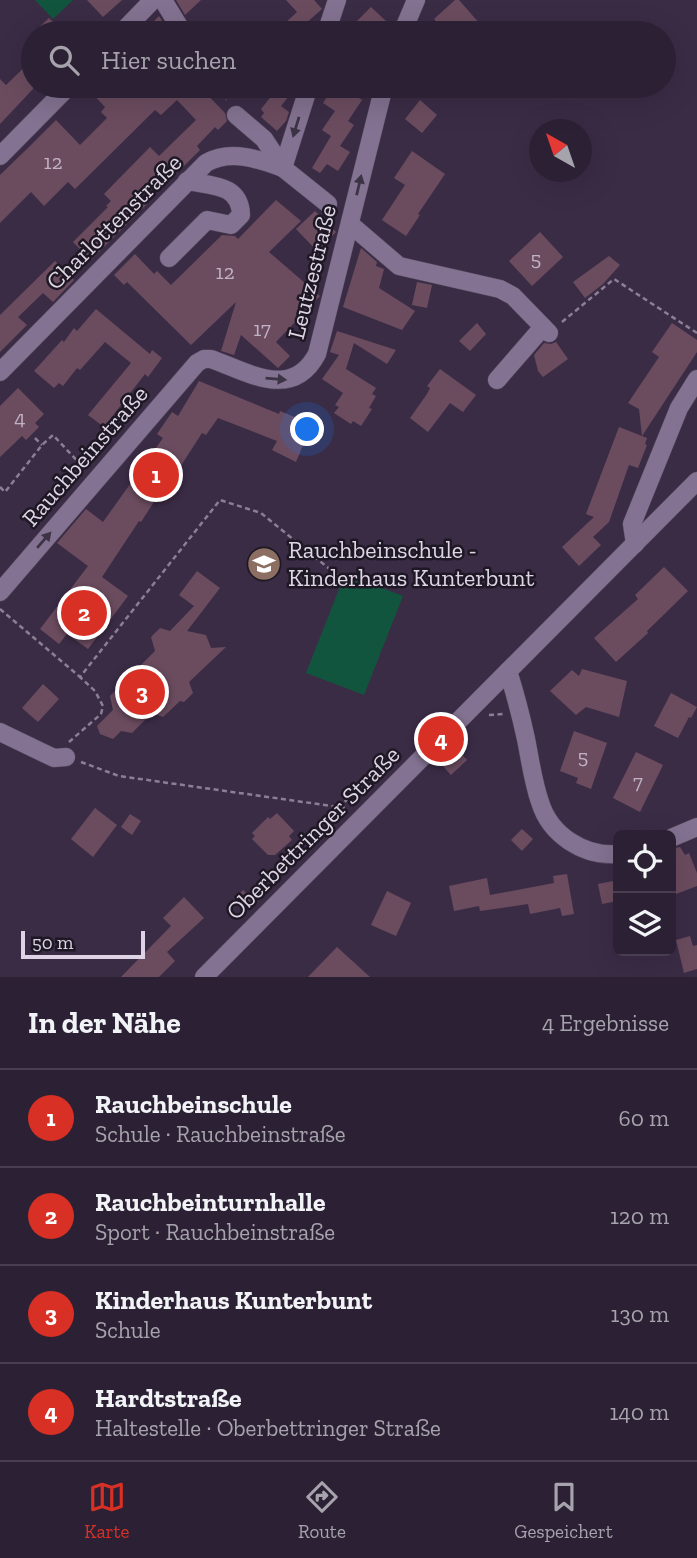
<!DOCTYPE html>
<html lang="de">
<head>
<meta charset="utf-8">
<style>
	:root { --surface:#2c2134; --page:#34293c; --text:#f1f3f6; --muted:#a6a3ac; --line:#483e4f; --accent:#d93025 }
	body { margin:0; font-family:"Zilla Slab",serif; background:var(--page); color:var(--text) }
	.controls { position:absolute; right:21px; bottom:21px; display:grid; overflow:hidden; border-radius:10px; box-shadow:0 7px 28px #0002 }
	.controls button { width:63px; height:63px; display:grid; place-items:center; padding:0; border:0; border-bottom:2px solid var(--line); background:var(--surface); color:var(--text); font:35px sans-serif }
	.compass { position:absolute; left:529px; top:119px; width:63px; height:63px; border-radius:50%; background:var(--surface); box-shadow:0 7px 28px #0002; rotate:320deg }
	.scale { position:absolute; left:21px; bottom:18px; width:124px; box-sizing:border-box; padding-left:7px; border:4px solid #ded4e5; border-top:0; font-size:19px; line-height:24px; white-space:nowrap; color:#ded4e5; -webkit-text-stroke:5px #1e1824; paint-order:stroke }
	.you { position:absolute; left:308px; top:430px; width:24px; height:24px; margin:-18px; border:5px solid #fff; border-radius:50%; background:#1a73e8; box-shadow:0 0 0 10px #1a73e833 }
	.badge { display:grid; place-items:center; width:46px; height:46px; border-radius:50%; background:var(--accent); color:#fff; font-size:23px; font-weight:700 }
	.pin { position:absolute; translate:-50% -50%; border:4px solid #fff; box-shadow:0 2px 7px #0006 }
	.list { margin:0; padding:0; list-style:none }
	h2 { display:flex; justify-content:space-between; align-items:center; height:91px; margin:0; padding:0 28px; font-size:30px }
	h2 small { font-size:23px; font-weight:400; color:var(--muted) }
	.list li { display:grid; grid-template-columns:46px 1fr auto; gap:21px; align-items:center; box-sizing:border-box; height:98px; padding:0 28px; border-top:2px solid var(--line) }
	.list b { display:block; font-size:26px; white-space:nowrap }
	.list p { margin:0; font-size:23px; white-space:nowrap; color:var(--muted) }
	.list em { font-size:23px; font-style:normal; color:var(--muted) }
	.icon { flex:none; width:38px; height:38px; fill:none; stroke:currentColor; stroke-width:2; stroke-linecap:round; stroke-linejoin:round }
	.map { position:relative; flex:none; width:697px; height:977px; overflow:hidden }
	.search { position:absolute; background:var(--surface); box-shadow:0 7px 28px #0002; left:21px; right:21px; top:21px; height:77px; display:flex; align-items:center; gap:18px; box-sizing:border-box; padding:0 24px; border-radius:38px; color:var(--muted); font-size:26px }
	.sheet { height:483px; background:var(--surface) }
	nav { display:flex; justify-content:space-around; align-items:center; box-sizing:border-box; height:98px; border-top:2px solid var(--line); background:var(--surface); font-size:19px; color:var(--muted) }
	nav a { display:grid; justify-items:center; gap:4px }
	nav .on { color:var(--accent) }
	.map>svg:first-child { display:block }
	.green { fill:#12553e }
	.building { fill:#6b4c5f }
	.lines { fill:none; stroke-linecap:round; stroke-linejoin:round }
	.minor-casing { stroke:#574a60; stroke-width:19 }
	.path { stroke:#8c7f95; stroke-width:2.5; stroke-dasharray:5 3.5; stroke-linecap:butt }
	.minor { stroke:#837291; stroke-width:18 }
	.oneway { fill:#3c3345 }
	.labels { text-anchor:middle; stroke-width:5; stroke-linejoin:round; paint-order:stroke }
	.number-label { font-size:21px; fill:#c1b2c4 }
	.street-label { font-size:24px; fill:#ded4e5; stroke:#1e1824 }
	.poi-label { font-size:24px; fill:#ded4e5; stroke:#1e1824; text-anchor:start }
</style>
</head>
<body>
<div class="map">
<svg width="697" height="977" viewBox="0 0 697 977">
	<rect width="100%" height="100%" fill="#3b2c46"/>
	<!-- green -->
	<g class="green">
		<polygon points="35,0 73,0 53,19"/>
		<polygon points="345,574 403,596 364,695 306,673"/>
	</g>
	<!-- building -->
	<g class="building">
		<polygon points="87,0 122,0 103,17"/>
		<polygon points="176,0 201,0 185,15"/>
		<polygon points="286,0 314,0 322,9 304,25 311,33 291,33 283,25 297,12"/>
		<polygon points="455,0 459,0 480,24 469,33 447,33 434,19"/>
		<polygon points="371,7 387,22 375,33 367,33 356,22"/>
		<polygon points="159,16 170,33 142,33"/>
		<polygon points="49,18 64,33 33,33"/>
		<polygon points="33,59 33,89 0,124 0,79 6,85"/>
		<polygon points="85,86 199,86 225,113 227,121 218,130 215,127 197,146 200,150 181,169 173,161 139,195 147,204 91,260 73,242 108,207 106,206 111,201 104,194 150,147 159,156 196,120 177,100 161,115 155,110 75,189 68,182 44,206 31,192 0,223 0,175 30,146 56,120 80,145 107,118 101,112 105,107"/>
		<polygon points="263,86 297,86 281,106 289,112 286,121 277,131 261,117 264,113 261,109 273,94"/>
		<polygon points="334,86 360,86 354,94 362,100 348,121 354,125 340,146 350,152 338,171 327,164 320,173 312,168 331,136 322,130 335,111 323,103"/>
		<polygon points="420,100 437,115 422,133 405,119"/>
		<polygon points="412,151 445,174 418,214 420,215 406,236 382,220 405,185 394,178"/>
		<polygon points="276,200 301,221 269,252 320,296 276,342 290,356 278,368 241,335 234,355 221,351 236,302 191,345 127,282 124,285 114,275 135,254 154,274 157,271 171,285 222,235 235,236 238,239"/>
		<polygon points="315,211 336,232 317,251 296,229"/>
		<polygon points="540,232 563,257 532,286 509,261"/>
		<polygon points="361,248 377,262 376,266 384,269 379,288 415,311 402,330 343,307"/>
		<polygon points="609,256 620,265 603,284 585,298 573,282"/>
		<polygon points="55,261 74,280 53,302 43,293 18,317 27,325 0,352 0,315"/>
		<polygon points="417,282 432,285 427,308 412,305"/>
		<polygon points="96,309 150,354 152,350 162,358 148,377 145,374 104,427 88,415 131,363 105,342 80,370 77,368 63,386 59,383 54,388 34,371 62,340 64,342 74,328 77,331"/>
		<polygon points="477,323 486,334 470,351 459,341"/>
		<polygon points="672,323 697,340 697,352 642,436 647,438 645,444 647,445 638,468 629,465 609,522 593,537 601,545 579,566 562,547 594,517 586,514 619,427 642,436 639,409 628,403 659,357 652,352"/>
		<polygon points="337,331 396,350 387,364 354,343 346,369 376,388 372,394 376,396 369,408 372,409 361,426 353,421 351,424 334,413 339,407 335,405 343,393 322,379 339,355 330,352"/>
		<polygon points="556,342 568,359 543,377 538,371 534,355 544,343 551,344"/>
		<polygon points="440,369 476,395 463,412 450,403 428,432 410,418 427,394 430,388 427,386"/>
		<polygon points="199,381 279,414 280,411 312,424 296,462 272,450 277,441 218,418 206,435 202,433 166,489 163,488 141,522 139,521 102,577 128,596 88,649 67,634 59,644 40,629 88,566 57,543 86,509 103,522 163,438 157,434 172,412 178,416"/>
		<polygon points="18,388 44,414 35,423 39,427 26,440 22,436 0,457 0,406"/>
		<polygon points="664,567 688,591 647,631 648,633 616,662 594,638 638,599 635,595"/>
		<polygon points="197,571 220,588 187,631 206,635 211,648 226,647 189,682 193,693 184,702 180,701 163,717 152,713 132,733 121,731 113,739 100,734 97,726 113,710 110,696 155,651 151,637 160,628 170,631 194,606 179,595"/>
		<polygon points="582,669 627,681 619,717 586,707 576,715 550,691 572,670 579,676"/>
		<polygon points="43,684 59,699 38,722 22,708"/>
		<polygon points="671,693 697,707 691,718 689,717 678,738 654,726"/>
		<polygon points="574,731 607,743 591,789 576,783 578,778 560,771"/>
		<polygon points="455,747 467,760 451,775 439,762"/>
		<polygon points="636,752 663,765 640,812 613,798"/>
		<polygon points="95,808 117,825 93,857 71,839"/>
		<polygon points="277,813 294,831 289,836 292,840 275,855 268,855 252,839 255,836 252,833 268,817 270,819"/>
		<polygon points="130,814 141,821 132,835 121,827"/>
		<polygon points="522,829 533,839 522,851 511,840"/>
		<polygon points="680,847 685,855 689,853 697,873 697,886 671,896 671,849"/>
		<polygon points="567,874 574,914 562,916 560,908 530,914 528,904 480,911 479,906 454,911 449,886 487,878 490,895 554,883 553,876"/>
		<polygon points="618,880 618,901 602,904 598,884"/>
		<polygon points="243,890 254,901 244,912 232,901"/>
		<polygon points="387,891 411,903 396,936 371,925"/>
		<polygon points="184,897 204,918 167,952 175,961 159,977 121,977 171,926 163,918"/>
		<polygon points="690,936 693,946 697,945 697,969 684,973 676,940"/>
		<polygon points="337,947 370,977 308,977"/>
	</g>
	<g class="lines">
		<!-- minor casing -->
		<g class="minor-casing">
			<g id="minor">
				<polyline points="163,0 183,33"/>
				<polyline points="121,33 153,0"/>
				<polyline points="326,33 337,0"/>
				<polyline points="402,33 416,0"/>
				<polyline points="236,115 264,139 283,168 328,204"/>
				<polyline points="0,156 69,86"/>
				<polyline points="350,224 399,266 500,289 513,296 549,333"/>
				<path d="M169 258 207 220 231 225 241 215C240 184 212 186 187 181"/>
				<path d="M0 372 206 163C231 149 258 159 283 168L309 86"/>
				<polyline points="497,380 543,327"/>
				<polyline points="635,544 632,524 679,408 697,379"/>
				<path d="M0 592 197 363 204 359H211C248 372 292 401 317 354L384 86"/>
				<path d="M508 671C515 693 521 716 526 739 530 759 533 782 540 802 550 835 584 857 618 854"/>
				<polyline points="0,732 54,758 66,757"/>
				<polyline points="671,838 697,827"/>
				<polyline points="204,977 697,481"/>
			</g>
		</g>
		<!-- path -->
		<g class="path">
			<polyline points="216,86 226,100"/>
			<polyline points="562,322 614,279 697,333"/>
			<polyline points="35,438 42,445"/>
			<polyline points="0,487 5,492 42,445 53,435 83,467"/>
			<polyline points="0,609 80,677 220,500 261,513 343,580"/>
			<polyline points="489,715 504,714"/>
			<polyline points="69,742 101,714 103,706 95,691 80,677"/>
			<polyline points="81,762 119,776 346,808"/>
			<polyline points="338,807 357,792"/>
		</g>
		<!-- minor -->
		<use href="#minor" class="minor"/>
	</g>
	<!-- one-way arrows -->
	<defs><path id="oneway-solid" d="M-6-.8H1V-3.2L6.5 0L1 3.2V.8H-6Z" transform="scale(1.75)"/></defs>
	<g class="oneway">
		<use href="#oneway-solid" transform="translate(296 127) rotate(107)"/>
		<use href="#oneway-solid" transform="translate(359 185) rotate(-77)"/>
		<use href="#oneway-solid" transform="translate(276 379) rotate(5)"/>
		<use href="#oneway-solid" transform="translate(44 540) rotate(-49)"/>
	</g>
	<!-- icons -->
	<defs>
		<g id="school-disc" transform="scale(1.75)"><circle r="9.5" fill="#8d6e63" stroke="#1e1824"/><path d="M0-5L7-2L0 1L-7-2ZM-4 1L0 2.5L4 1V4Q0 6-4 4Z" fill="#fff"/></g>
	</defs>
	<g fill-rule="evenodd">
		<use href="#school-disc" x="264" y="564"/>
	</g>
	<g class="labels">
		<!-- number labels -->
		<g class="number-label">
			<text x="53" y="169">12</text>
			<text x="536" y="266">5</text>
			<text x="225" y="279">12</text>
			<text x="262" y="336">17</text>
			<text x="20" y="425">4</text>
			<text x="583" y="764">5</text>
			<text x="638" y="789">7</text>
		</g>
		<!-- street labels -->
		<g class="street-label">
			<text transform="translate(114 222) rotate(-45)" y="8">Charlottenstraße</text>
			<text transform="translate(312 272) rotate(-76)" y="8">Leutzestraße</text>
			<text transform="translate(85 456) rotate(-49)" y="8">Rauchbeinstraße</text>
			<text transform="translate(313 833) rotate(-45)" y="8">Oberbettringer Straße</text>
		</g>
		<!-- poi labels -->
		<g class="poi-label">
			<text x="288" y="558">Rauchbeinschule -<tspan x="288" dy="28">Kinderhaus Kunterbunt</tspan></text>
		</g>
	</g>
</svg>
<div class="controls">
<button><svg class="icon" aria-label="locate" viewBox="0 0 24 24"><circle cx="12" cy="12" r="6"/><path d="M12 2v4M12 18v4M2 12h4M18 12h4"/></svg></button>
<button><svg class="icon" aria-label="layers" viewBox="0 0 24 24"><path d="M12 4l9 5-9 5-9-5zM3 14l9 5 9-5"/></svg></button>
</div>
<svg class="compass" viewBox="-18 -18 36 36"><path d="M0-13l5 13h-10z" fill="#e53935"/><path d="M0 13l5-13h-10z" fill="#a6a3ac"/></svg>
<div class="scale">50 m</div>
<div class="you"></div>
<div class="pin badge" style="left:156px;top:475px">1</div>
<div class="pin badge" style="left:84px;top:613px">2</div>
<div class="pin badge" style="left:142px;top:692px">3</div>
<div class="pin badge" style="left:441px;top:739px">4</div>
<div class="search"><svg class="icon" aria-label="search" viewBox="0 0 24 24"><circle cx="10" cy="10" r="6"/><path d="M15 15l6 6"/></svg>Hier suchen</div>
</div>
<section class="sheet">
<h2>In der Nähe<small>4 Ergebnisse</small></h2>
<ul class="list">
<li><span class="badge">1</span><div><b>Rauchbeinschule</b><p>Schule · Rauchbeinstraße</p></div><em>60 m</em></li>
<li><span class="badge">2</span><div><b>Rauchbeinturnhalle</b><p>Sport · Rauchbeinstraße</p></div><em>120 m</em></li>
<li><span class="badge">3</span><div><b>Kinderhaus Kunterbunt</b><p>Schule</p></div><em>130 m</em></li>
<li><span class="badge">4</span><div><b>Hardtstraße</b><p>Haltestelle · Oberbettringer Straße</p></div><em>140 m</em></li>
</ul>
</section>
<nav>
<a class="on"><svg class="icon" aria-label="map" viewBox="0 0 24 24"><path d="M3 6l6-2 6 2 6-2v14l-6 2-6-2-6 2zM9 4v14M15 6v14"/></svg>Karte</a>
<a><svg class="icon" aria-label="directions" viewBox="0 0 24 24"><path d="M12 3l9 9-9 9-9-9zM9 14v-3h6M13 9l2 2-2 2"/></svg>Route</a>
<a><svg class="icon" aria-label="saved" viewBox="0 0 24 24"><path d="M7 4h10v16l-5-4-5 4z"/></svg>Gespeichert</a>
</nav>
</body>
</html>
